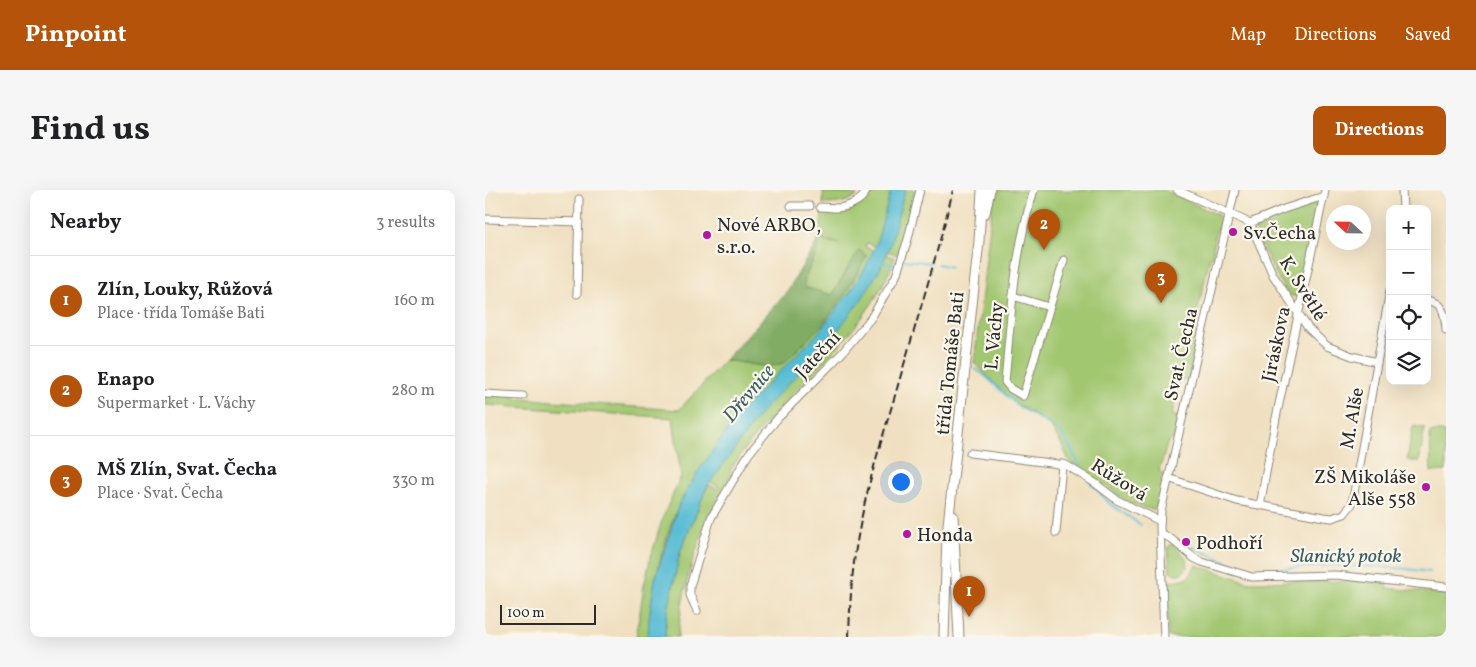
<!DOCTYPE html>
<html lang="en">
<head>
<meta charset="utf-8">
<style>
	:root { --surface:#fff; --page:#f6f6f6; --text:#202124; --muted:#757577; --line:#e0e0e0; --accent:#b45309 }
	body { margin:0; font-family:Vollkorn,serif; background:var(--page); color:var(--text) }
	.controls { position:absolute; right:15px; top:15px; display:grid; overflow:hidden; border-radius:10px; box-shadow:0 5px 20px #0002 }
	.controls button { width:45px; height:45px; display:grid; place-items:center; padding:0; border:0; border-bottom:1px solid var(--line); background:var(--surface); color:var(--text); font:25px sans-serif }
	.compass { position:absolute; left:841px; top:15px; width:45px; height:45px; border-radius:50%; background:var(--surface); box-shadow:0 5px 20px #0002; rotate:292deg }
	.scale { position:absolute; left:15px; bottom:12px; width:96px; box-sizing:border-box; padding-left:5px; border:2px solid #2b2b2b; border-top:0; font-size:14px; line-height:18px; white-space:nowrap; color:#2b2b2b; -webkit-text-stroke:4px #fbf7ec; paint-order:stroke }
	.you { position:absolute; left:415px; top:291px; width:18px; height:18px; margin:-12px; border:4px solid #fff; border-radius:50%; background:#1a73e8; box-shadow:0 0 0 8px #1a73e833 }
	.badge { display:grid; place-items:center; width:32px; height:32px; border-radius:50%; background:var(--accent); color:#fff; font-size:16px; font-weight:700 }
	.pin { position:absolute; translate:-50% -41px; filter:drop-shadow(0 1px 2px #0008) }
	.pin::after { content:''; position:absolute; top:26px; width:18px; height:15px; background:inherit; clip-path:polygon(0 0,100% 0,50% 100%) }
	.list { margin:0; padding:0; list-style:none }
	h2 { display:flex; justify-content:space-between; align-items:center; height:65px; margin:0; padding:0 20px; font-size:21px }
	h2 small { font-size:16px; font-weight:400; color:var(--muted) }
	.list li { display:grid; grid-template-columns:32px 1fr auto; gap:15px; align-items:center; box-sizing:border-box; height:90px; padding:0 20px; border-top:1px solid var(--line) }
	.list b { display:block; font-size:19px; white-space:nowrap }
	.list p { margin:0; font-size:16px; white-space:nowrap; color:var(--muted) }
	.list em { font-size:16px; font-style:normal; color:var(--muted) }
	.icon { flex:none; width:28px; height:28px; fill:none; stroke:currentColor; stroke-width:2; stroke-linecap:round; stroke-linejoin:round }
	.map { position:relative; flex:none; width:961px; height:447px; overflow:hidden; border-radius:10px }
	header { display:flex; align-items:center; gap:30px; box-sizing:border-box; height:70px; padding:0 25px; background:var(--accent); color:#fff }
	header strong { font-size:24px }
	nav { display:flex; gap:28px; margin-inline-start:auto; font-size:18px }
	.intro { display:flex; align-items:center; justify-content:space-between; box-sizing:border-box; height:120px; padding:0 30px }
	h1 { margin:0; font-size:35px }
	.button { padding:12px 22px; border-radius:10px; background:var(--accent); color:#fff; font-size:18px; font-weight:700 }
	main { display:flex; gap:30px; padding:0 30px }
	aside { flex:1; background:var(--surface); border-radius:10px; box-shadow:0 5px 20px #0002 }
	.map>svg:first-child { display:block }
	.green { fill:#a2c771; stroke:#66794e }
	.forest { fill:#81ac63; stroke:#566c47 }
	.water { fill:#56bcd4; stroke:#407480 }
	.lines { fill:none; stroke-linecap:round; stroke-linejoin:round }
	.stream { stroke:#56bcd4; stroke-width:2 }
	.minor-casing { stroke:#8e8676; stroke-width:9 }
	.major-casing { stroke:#8e8676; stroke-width:11 }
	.minor { stroke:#fff; stroke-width:7 }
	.major { stroke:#fff; stroke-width:9 }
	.rail { stroke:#2b2b2b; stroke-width:2; stroke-dasharray:8 4; stroke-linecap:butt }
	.poi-dot { fill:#b5179e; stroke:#fbf7ec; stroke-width:2 }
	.labels { text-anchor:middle; stroke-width:4.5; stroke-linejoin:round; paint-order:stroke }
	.poi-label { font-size:19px; fill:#2b2b2b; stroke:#fbf7ec; text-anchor:start }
	.street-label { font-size:19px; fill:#2b2b2b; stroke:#fbf7ec }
	.water-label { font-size:20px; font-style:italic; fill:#3a5e66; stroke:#fbf7ec }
</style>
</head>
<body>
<header>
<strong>Pinpoint</strong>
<nav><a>Map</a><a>Directions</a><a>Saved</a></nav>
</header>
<div class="intro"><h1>Find us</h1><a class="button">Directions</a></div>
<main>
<aside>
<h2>Nearby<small>3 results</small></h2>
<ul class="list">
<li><span class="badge">1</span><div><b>Zlín, Louky, Růžová</b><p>Place · třída Tomáše Bati</p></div><em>160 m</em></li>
<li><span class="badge">2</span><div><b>Enapo</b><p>Supermarket · L. Váchy</p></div><em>280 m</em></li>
<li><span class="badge">3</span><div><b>MŠ Zlín, Svat. Čecha</b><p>Place · Svat. Čecha</p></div><em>330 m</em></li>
</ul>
</aside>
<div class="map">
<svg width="961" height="447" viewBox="0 0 961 447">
	<rect width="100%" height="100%" fill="#fbf7ec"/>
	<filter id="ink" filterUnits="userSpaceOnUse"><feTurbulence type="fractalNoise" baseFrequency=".02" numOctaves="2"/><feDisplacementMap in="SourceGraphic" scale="10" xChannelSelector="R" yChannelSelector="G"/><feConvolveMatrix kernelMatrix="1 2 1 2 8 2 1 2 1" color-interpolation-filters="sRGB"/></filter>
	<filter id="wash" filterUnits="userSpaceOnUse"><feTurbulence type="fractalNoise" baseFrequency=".0096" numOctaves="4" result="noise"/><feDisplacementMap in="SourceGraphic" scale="20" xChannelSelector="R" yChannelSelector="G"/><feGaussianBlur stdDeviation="1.12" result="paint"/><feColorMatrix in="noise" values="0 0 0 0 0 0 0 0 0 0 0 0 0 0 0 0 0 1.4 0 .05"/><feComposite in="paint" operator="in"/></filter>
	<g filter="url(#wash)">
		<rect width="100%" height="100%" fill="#f0e0c1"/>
		<!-- green -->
		<g class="green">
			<path d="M338 0H339V3L366 4 372 6C361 13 351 14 338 14Z"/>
			<path d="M386 0H430L419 44 412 65 382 53 380 57 410 68C378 155 292 204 245 281L247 283C217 333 198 388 193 447H180L181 430 195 362 222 297 224 295 232 299 234 297 212 285C206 294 199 304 194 315 176 356 166 402 163 447H151L159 396 165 370 178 327 196 286 188 228 0 215V204L68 211 194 220 240 170 283 177 337 135 374 61 347 105 318 97C320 80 334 65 333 50L354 53 335 49 337 22C358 24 376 21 386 0Z"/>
			<polygon points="509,0 679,0 733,25 736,29 729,48 728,67 725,67 708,142 713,144 703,189 695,190 687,224 694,228 688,249 683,252 674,281 680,286 674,315 668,320 644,313 612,289 605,286 584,271 575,251 564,234 529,212 489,173"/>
			<path d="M829 12 832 13 833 19 816 102 813 106C810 106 808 107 805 105 794 97 777 54 770 40V35L774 32Z"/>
			<polygon points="928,236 940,238 934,272 922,270"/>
			<polygon points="945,242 961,242 961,281 946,282"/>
			<polygon points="688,354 702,369 703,377 696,384 690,384 685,381 683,358 684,356"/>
			<polygon points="711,375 764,392 829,391 902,392 902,398 961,404 961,447 683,447 682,392 703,388"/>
		</g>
		<!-- forest -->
		<path class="forest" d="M333 50C335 66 319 80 319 97L347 105 374 60 382 66 359 106 337 135 299 173 284 177 240 170 302 102Z"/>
		<!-- water -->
		<polygon class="water" points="406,0 420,0 405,56 395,79 376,110 343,153 278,220 222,297 195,362 181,430 180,447 163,447 164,428 170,389 194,314 214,280 256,221 332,144 365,102 380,78 392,52"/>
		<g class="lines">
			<!-- stream -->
			<g class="stream">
				<polyline points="419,70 446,73"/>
				<polyline points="397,73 409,74"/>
				<polyline points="453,74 466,77"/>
				<polyline points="490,179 499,185 533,216 576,242 598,281"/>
				<polyline points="605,292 625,314 656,335"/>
				<polyline points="708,357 759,379 768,381 775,381"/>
				<path d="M777 381C833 374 890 374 945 382"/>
			</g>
		</g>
	</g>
	<g filter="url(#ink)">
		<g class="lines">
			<!-- minor casing -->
			<g class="minor-casing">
				<g id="minor">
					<path d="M549 0C529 62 526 127 520 192L526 199 538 206 579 70"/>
					<polyline points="692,0 765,33 788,85 823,138 842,156 867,166 892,172"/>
					<polyline points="917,0 918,19"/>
					<polyline points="306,16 325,16"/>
					<path d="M335 17C341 17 346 18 352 18 364 17 377 11 382 0"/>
					<polyline points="0,29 94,32"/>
					<polyline points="765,33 799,19 839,6"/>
					<polyline points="92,104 94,9"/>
					<polyline points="528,106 564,117"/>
					<path d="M942 110C959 113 960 125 961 140"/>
					<polyline points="0,204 38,206"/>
					<polyline points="485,263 581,275 610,293 632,310 675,331"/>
					<polyline points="683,288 752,311 839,327 847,328 859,324 867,314 905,100"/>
					<polyline points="775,316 791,228 840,0"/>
					<polyline points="571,343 577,274"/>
					<polyline points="676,343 686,349 709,368 717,372 767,387 850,385 961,397"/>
					<polyline points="212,421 205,405 205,396 226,328 263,265 292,229 357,163 386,128 411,86 423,49 435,0"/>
					<polyline points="679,447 675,336 676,321 750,0"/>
				</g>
			</g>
			<!-- major casing -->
			<g class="major-casing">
				<g id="major">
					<polyline points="500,23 505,0"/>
					<polyline points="468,326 474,447"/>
					<polyline points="459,447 462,344 494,51 497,0"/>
				</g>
			</g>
			<!-- minor -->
			<use href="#minor" class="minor"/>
			<!-- major -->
			<use href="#major" class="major"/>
			<!-- rail -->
			<path class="rail" d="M364 447C365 412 367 376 374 341 382 296 396 252 409 209 429 139 451 70 468 0"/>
		</g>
	</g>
	<!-- markers -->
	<g class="poi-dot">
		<circle cx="748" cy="42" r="5"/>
		<circle cx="222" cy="45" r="5"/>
		<circle cx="941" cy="297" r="5"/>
		<circle cx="422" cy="344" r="5"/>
		<circle cx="701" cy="352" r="5"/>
	</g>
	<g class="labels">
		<!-- poi labels -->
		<g class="poi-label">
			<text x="232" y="41">Nové ARBO,<tspan x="232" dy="22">s.r.o.</tspan></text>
			<text x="758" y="49">Sv.Čecha</text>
			<text x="931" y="293" text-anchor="end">ZŠ Mikoláše<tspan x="931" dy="22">Alše 558</tspan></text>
			<text x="432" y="351">Honda</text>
			<text x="711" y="359">Podhoří</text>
		</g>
		<!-- street labels -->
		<g class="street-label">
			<text transform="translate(819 98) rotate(58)" y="7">K. Světlé</text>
			<text transform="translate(508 146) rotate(-85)" y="7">L. Váchy</text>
			<text transform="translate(790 154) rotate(-78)" y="7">Jiráskova</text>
			<text transform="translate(332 164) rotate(-47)" y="7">Jateční</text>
			<text transform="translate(695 164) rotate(-77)" y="7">Svat. Čecha</text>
			<text transform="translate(464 173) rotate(-84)" y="7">třída Tomáše Bati</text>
			<text transform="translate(866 228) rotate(-80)" y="7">M. Alše</text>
			<text transform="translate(635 289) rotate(32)" y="7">Růžová</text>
		</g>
		<!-- water labels -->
		<g class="water-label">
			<text transform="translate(263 203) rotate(-50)" y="7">Dřevnice</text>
			<text x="861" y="372">Slanický potok</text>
		</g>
	</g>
</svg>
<div class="controls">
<button>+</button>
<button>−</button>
<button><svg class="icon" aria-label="locate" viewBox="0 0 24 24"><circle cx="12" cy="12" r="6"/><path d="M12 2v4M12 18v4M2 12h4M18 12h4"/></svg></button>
<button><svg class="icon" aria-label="layers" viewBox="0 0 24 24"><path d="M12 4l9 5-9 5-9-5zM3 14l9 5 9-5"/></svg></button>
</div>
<svg class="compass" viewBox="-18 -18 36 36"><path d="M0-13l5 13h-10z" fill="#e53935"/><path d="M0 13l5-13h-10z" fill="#757577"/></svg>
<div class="scale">100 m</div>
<div class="you"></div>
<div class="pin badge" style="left:484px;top:427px">1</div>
<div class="pin badge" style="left:559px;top:60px">2</div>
<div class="pin badge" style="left:676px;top:113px">3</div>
</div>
</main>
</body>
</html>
